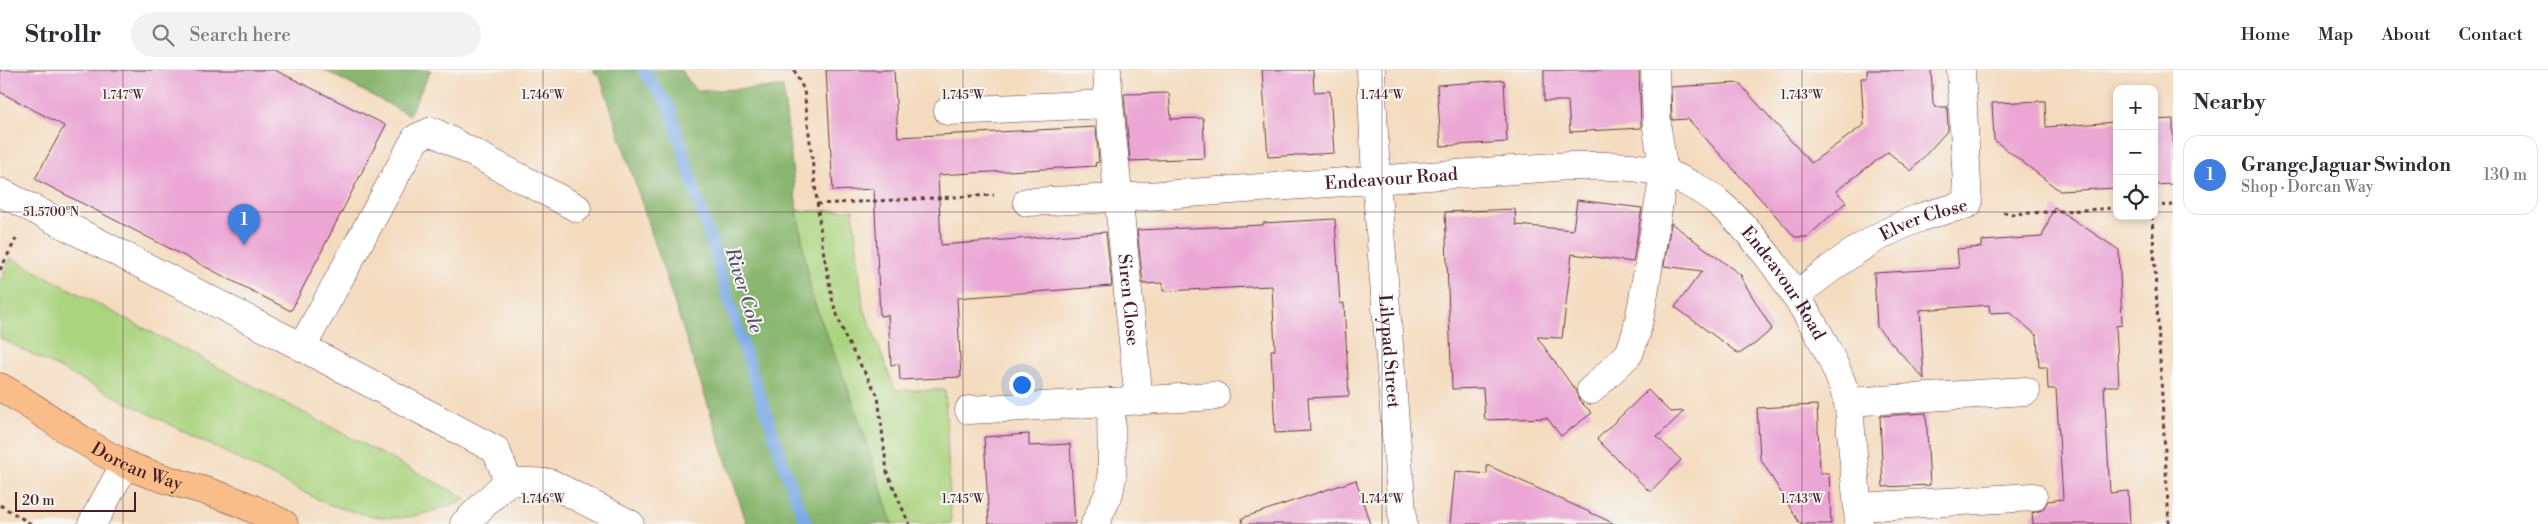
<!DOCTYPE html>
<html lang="en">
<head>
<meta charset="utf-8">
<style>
	:root { --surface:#fff; --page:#f2f2f3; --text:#2b2b33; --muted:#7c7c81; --line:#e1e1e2; --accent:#b5179e }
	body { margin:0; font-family:"Libre Bodoni",serif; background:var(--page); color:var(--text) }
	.controls { position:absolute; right:15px; top:15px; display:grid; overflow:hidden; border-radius:10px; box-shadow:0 2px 8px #0003 }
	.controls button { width:45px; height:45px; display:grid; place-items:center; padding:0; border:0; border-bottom:1px solid var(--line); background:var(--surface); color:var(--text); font:25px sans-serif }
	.scale { position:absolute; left:15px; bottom:12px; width:121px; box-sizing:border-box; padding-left:5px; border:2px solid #4a1f2b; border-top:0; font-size:14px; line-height:18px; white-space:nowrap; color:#4a1f2b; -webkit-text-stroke:4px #f6f6f2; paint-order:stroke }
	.you { position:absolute; left:1021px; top:314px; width:18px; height:18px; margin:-12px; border:4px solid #fff; border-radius:50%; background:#1a73e8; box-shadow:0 0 0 8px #1a73e833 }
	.badge { display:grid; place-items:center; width:32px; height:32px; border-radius:50%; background:var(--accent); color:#fff; font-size:16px; font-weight:700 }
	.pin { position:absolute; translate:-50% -41px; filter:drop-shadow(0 1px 2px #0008) }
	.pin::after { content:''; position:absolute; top:26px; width:18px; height:15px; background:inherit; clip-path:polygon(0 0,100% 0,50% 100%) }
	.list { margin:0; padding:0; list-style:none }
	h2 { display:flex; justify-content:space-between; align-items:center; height:65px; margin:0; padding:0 20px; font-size:21px }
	h2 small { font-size:16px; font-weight:400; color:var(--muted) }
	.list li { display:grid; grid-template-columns:32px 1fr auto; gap:15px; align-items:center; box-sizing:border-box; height:80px; margin:0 10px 10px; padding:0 10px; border:1px solid var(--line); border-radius:15px }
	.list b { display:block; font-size:19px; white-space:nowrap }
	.list p { margin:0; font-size:16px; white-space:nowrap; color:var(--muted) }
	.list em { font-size:16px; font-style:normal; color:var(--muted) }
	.icon { flex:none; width:28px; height:28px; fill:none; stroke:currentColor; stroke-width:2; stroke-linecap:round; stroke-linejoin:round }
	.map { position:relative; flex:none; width:2173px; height:454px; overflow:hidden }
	header { display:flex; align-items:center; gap:30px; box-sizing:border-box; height:70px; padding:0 25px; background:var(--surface); border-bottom:1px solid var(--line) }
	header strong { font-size:24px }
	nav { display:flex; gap:28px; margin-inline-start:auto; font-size:18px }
	.search { width:350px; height:45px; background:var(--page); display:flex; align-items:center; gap:12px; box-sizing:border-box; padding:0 18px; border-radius:28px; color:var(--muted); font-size:19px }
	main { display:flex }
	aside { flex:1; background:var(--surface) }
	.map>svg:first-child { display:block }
	.green { fill:#abd47f; stroke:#7a7a55 }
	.forest { fill:#88b66e; stroke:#696a4c }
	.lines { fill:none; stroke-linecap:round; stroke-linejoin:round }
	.stream { stroke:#7aa9e4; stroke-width:12 }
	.building { fill:#eba6d4 }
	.minor-casing { stroke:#643b41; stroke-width:29 }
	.major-casing { stroke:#643b41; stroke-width:29 }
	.path { stroke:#643b41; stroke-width:3; stroke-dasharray:4 4; stroke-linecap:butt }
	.minor { stroke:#fff; stroke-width:28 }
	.major { stroke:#f8bd89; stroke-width:28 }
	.ticks { fill:none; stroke:#4a1f2b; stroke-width:1; stroke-opacity:0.45 }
	.labels { text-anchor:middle; stroke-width:4; stroke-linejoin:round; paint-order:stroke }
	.street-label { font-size:18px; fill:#4a1f2b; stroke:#f6f6f2 }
	.water-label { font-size:19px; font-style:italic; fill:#5b4f6c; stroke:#f6f6f2 }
	.ticks-label { font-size:12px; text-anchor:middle; fill:#4a1f2b; stroke:#f6f6f2; stroke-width:4; stroke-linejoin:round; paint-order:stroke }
</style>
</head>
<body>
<header>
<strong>Strollr</strong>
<div class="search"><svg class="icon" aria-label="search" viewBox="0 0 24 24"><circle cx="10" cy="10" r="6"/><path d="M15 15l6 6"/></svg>Search here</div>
<nav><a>Home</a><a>Map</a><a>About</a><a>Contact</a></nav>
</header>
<main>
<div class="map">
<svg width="2173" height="454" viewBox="0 0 2173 454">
	<rect width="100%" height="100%" fill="#f6f6f2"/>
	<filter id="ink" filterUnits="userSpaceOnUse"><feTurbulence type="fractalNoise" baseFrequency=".02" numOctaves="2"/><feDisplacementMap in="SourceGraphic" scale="10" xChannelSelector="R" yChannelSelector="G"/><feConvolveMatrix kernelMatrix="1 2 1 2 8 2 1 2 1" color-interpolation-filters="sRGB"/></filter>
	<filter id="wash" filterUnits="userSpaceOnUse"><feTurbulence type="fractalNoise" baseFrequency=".0096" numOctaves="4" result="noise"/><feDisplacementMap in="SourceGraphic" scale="20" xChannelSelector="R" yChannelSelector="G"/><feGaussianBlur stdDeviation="1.12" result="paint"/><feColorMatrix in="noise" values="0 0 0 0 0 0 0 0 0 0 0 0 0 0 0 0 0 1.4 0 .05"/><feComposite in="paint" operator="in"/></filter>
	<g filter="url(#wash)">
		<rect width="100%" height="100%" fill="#f4dbbe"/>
		<!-- green -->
		<g class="green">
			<polygon points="853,140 863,236 895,320 945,320 951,454 892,454 855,337 812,227 797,141"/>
			<path d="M11 188 467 429C404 453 390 454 325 433L0 268V211Z"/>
		</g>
		<!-- forest -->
		<g class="forest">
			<polygon points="324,0 431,0 409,45"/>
			<polygon points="592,0 681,0 696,21 783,17 797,141 812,227 855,337 892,454 747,454 601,9"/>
		</g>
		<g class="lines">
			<!-- stream -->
			<polyline class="stream" points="643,0 669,36 742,273 796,430 807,454"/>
		</g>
		<g id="blocks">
			<!-- building -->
			<g class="building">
				<polygon points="0,0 275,0 386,55 291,241 35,109 64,56 0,22"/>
				<polygon points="826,0 894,0 898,67 1096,57 1099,92 1095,93 1096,96 938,105 941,175 1106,162 1112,216 957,228 961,307 900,310 899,294 891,295 888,245 880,246 874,119 833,121"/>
				<polygon points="1262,0 1313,0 1314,22 1330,21 1334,83 1268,87"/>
				<polygon points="1544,0 1639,0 1641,58 1570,62 1568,31 1544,31"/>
				<polygon points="1867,0 1931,0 1933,34 1935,37 1947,37 1948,60 1911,101 1888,82 1836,121 1846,132 1807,167 1795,167 1688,49 1672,50 1671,17 1739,13 1811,93 1864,55 1861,8 1867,8"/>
				<polygon points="1504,10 1507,72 1441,76 1437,15"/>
				<polygon points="1169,23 1171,49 1203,48 1205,88 1130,91 1124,24"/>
				<polygon points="2045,31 2046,57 2117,52 2117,118 2060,121 1994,70 1992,33"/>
				<polygon points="2173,49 2173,114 2154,115 2154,50"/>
				<polygon points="1577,130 1642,138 1633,192 1572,184 1562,268 1537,267 1576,321 1579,330 1592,343 1561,366 1547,348 1485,350 1483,318 1452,319 1445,142 1515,139 1516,155 1573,160"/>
				<polygon points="2054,137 2119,180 2122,255 2116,256 2119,316 2104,316 2110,423 2128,421 2130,454 2033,454 2032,443 2042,440 2048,431 2063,429 2056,319 2048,319 2047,297 2039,297 2037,266 2010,242 1990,243 1989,235 1920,240 1924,309 1877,257 1874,203 1959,198 1957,179 1982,177 1982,171 2042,167"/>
				<polygon points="1335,149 1340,234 1344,233 1349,326 1308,328 1310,361 1275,363 1271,280 1275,280 1272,216 1163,221 1163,213 1143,214 1137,160 1263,155 1263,153"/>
				<polygon points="1671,153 1742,206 1740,206 1772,259 1756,273 1739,284 1675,237 1702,201 1664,196"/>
				<polygon points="1648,320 1670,342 1684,341 1657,367 1681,390 1650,422 1597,369"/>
				<polygon points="1817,335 1820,403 1829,403 1831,454 1800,454 1760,388 1757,338"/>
				<polygon points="1926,343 1930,415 1883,417 1880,346"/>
				<polygon points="1029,364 1029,376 1070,374 1075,454 989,454 984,367"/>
				<polygon points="1487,395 1615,454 1450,454 1455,401 1487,404"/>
				<polygon points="1356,410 1370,454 1243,454 1242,448"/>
			</g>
		</g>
	</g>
	<g filter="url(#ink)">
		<use href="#blocks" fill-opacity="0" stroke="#643b41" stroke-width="1"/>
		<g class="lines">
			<!-- minor casing -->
			<g class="minor-casing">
				<g id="minor">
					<polyline points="1107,0 1109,34"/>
					<path id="s1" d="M1371 0 1376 109 1403 454"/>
					<path id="s2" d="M948 41 1109 34 1139 331"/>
					<polyline points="0,122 302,277 496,380 508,411 464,454"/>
					<path id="s3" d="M1027 132 1119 128 1569 96C1600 96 1633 94 1664 103 1683 109 1705 121 1720 134 1767 174 1830 270 1847 329 1851 342 1850 358 1852 371 1854 399 1857 426 1859 454"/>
					<path id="s4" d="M1795 226C1834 195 1873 165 1919 148 1935 142 1952 139 1968 134L1961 0"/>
					<polyline points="302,277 416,68 432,61 577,138"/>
					<polyline points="1591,320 1629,284 1636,264 1642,235 1664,103 1657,58 1655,0"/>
					<polyline points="1848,332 2026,321"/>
					<polyline points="969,340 1215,326"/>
					<polyline points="508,411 550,413 630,454"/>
					<polyline points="1858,437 2033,427"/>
					<polyline points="92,454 125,394"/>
					<polyline points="1095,454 1109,423 1112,408 1111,332"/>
				</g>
			</g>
			<!-- major casing -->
			<g class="major-casing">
				<g id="major">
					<path id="s5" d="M0 317C43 341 82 374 127 395 162 411 199 417 235 431 252 438 268 446 284 454"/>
				</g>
			</g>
			<!-- path -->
			<g class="path">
				<polyline points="794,0 804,20 822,174 833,233 846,269 878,326 887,402 909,454"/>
				<polyline points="817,134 994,125"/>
				<polyline points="2154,136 2173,135"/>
				<polyline points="2003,142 2011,144 2117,138"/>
				<polyline points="2152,146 2169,454"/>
				<polyline points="0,200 16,169"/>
				<polyline points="0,435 31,454"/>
			</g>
			<!-- minor -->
			<use href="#minor" class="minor"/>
			<!-- major -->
			<use href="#major" class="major"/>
		</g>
	</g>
	<!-- ticks -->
	<path class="ticks" d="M123 0V454M543 0V454M963 0V454M1382 0V454M1802 0V454M0 142H2117M2154 142H2173"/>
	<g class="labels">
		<!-- street labels -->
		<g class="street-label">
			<text dy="6" stroke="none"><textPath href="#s3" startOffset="365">Endeavour Road</textPath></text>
			<text dy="6" stroke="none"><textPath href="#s4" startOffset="151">Elver Close</textPath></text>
			<text dy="6" stroke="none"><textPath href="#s3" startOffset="805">Endeavour Road</textPath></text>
			<text dy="6" stroke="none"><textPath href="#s2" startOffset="358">Siren Close</textPath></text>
			<text dy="6" stroke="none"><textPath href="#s1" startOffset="282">Lilypad Street</textPath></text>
			<text dy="6" stroke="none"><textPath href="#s5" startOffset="159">Dorcan Way</textPath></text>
		</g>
		<!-- water labels -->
		<g class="water-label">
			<text transform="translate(745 220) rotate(73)" y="7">River Cole</text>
		</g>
	</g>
	<g class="ticks-label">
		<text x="123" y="29">1.747°W</text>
		<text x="543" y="29">1.746°W</text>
		<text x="963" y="29">1.745°W</text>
		<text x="1382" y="29">1.744°W</text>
		<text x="1802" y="29">1.743°W</text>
		<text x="51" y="146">51.5700°N</text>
		<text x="543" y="433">1.746°W</text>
		<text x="963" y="433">1.745°W</text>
		<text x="1382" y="433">1.744°W</text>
		<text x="1802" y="433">1.743°W</text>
	</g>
</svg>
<div class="controls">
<button>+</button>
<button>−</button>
<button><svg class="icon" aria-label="locate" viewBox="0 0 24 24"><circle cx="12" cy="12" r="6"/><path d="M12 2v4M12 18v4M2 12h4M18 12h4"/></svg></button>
</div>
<div class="scale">20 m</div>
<div class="you"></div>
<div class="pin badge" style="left:244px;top:175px;background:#3f7fe0">1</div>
</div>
<aside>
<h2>Nearby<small></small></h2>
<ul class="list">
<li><span class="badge" style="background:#3f7fe0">1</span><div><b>Grange Jaguar Swindon</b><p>Shop · Dorcan Way</p></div><em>130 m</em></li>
</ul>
</aside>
</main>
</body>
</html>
